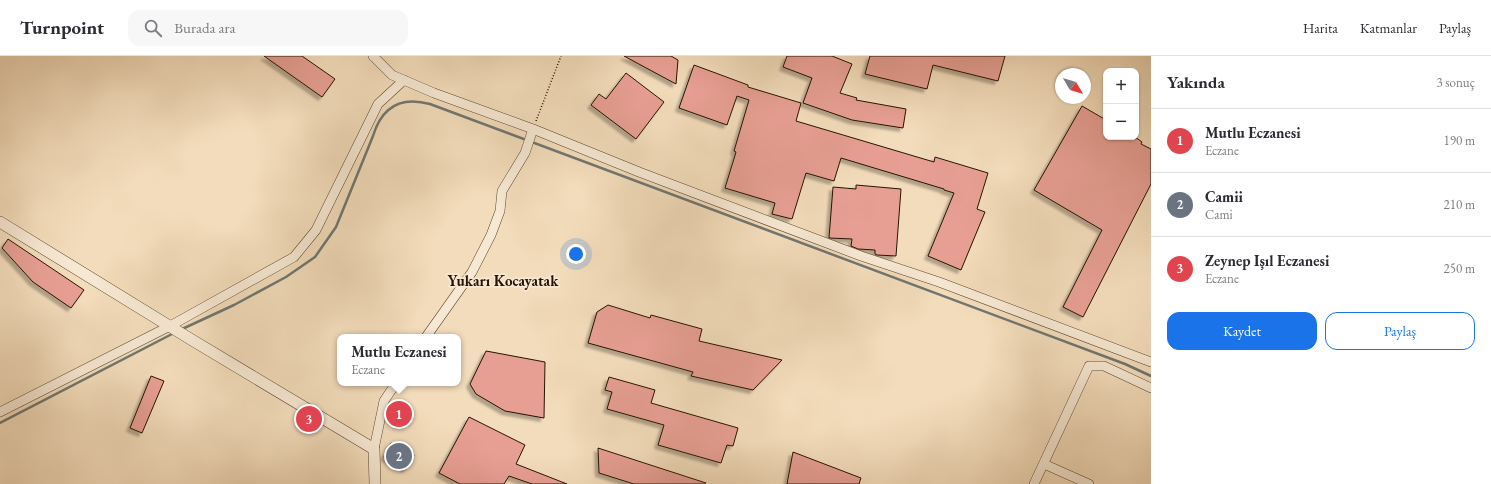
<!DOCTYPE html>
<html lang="tr">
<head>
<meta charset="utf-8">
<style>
	:root { --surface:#fff; --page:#f7f7f7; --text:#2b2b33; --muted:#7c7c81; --line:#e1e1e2; --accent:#1a73e8 }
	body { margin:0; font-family:"EB Garamond",serif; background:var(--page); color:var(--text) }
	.controls { position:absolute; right:12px; top:12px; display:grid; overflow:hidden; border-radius:8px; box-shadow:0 1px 3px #0004 }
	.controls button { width:36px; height:36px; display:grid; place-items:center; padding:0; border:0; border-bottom:1px solid var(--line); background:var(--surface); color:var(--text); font:20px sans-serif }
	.compass { position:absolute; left:1055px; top:12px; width:36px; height:36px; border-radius:50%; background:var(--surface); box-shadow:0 1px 3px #0004; rotate:128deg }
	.you { position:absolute; left:576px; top:198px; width:14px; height:14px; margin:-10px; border:3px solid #fff; border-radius:50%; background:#1a73e8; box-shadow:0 0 0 6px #1a73e833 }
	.badge { display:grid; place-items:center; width:26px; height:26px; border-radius:50%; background:var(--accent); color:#fff; font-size:13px; font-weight:700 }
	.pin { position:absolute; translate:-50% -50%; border:2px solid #fff; box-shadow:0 1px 4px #0006 }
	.popup { position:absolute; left:337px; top:278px; width:124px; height:52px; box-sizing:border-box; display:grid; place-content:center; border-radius:8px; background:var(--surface); filter:drop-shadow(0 1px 3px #0005); font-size:13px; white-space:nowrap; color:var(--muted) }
	.popup b { font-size:15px; color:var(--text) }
	.popup::after { content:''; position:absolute; left:50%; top:100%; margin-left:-8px; border:8px solid transparent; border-top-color:var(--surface) }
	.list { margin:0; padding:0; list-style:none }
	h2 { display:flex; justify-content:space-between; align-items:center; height:52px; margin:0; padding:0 16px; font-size:17px }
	h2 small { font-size:13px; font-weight:400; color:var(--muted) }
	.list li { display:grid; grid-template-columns:26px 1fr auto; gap:12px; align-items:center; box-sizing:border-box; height:64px; padding:0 16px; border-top:1px solid var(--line) }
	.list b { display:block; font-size:15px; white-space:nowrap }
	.list p { margin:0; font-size:13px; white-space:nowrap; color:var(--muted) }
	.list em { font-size:13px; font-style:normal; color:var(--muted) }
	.actions { display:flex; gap:8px; padding:12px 16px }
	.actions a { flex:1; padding:9px 0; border:1px solid var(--accent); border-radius:12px; text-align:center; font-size:14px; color:var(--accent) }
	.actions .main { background:var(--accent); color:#fff }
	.icon { flex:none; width:22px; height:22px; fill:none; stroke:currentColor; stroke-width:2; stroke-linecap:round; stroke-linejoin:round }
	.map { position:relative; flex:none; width:1151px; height:428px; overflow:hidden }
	header { display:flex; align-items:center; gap:24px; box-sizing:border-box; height:56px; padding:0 20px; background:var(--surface); border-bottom:1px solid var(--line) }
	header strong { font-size:19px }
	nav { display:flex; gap:22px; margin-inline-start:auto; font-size:14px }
	.search { width:280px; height:36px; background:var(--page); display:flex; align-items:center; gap:10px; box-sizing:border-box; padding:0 14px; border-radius:12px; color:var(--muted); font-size:15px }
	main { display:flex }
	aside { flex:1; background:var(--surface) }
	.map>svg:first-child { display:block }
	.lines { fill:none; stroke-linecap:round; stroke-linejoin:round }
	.stream { stroke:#707671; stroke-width:2.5 }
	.building { fill:#e79f93; stroke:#261401; filter:url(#shadow) }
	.minor-casing { stroke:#594630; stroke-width:10 }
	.tertiary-casing { stroke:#594630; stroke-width:12 }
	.path { stroke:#261401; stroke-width:1.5; stroke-dasharray:1 2; stroke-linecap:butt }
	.minor { stroke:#f7e8d3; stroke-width:9 }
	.tertiary { stroke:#f7e8d3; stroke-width:11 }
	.labels { text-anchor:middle; stroke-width:3.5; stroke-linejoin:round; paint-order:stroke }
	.quarter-label { font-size:15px; font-weight:bold; fill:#261401; stroke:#f7e8d3 }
</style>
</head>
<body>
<header>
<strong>Turnpoint</strong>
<div class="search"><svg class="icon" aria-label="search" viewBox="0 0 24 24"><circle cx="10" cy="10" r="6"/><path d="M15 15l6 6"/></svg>Burada ara</div>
<nav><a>Harita</a><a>Katmanlar</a><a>Paylaş</a></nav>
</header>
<main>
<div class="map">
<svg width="1151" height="428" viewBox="0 0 1151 428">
	<defs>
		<filter id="shadow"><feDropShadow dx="-3.5" dy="3.5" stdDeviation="1" flood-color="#0004"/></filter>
	</defs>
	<rect width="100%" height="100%" fill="#f3dcbb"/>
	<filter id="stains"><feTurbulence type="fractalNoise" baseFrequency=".005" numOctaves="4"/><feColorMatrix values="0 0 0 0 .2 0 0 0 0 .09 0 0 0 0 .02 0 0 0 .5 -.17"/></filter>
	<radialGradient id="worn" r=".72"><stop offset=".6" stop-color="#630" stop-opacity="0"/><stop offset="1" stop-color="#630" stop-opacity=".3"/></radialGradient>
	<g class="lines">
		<!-- stream -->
		<g class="stream">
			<path d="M180 274 234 249 286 221 315 201 336 171 373 80C382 50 401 40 430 48L1125 308 1151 320"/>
			<polyline points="0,367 174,277"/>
		</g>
	</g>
	<!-- building -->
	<g class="building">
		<polygon points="264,0 302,0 335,23 322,41"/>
		<polygon points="624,0 671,0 678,4 676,28"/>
		<polygon points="787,0 832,0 852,8 840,37 857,42 856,44 906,53 903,72 852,64 803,47 812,22 783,11"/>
		<polygon points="870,0 1005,0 998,25 933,9 927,33 865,18"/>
		<polygon points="694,9 748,29 748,31 801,47 796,65 934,106 935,101 988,117 977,153 985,156 961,214 928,200 954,137 944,134 944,133 841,102 834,125 806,117 792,163 772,158 775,147 725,132 736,96 734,95 749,44 737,40 727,69 679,52"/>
		<polygon points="626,17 664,46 636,83 591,49 599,38 606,43"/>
		<polygon points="1082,50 1106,64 1106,81 1135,81 1142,86 1141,88 1151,93 1151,128 1083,261 1063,251 1102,174 1034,134"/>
		<polygon points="856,129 901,133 896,200 877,199 875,198 875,194 858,193 851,190 852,183 829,182 833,131 856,133"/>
		<polygon points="8,183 84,234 71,252 33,226 2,192"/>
		<polygon points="608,249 650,262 651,259 702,273 699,285 782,304 753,334 691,320 693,316 588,287 597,256"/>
		<polygon points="486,295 545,306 544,362 505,355 476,338 470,328"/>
		<polygon points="151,320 164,325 142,377 130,372"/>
		<polygon points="609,321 655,334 651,347 738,372 733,390 727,389 721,407 658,389 664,369 607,353 612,336 605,334"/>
		<polygon points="469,361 525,389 516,408 567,428 532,428 509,420 504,428 460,428 439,417"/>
		<polygon points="391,387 414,399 406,413 384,401"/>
		<polygon points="598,392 706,427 705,428 634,428 599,417"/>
		<polygon points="793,396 861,422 859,428 787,428"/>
	</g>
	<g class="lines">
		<!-- minor casing -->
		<g class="minor-casing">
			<g id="minor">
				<polyline points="373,0 392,19 434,37 533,73 639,116 861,200 939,226 1151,306"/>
				<polyline points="426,281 472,216 491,179 500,155 502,135 525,97 532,76"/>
				<polyline points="0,356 170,270 294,201 316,174 378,48 404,24"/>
				<polyline points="374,393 384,345 396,327"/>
				<polyline points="1044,408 1089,428"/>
				<polyline points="1034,428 1089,310 1104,310 1151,332"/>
			</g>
		</g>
		<!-- tertiary casing -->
		<g class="tertiary-casing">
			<polyline id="tertiary" points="0,166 192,284 374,393 375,428"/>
		</g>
		<!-- path -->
		<polyline class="path" points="536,65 561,0"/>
		<!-- minor -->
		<use href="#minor" class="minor"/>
		<!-- tertiary -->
		<use href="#tertiary" class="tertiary"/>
	</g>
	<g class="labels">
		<!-- quarter labels -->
		<g class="quarter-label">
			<text x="503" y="230">Yukarı Kocayatak</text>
		</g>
	</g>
	<rect width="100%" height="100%" filter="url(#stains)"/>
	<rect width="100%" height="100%" fill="url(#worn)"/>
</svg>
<div class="controls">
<button>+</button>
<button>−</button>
</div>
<svg class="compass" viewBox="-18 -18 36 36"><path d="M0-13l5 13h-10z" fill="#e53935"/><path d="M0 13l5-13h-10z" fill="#7c7c81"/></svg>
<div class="you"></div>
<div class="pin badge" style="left:399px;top:358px;background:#e0444e">1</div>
<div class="popup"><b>Mutlu Eczanesi</b>Eczane</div>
<div class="pin badge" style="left:399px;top:400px;background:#6b7280">2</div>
<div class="pin badge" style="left:309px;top:363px;background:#e0444e">3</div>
</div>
<aside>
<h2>Yakında<small>3 sonuç</small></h2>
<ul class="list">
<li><span class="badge" style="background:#e0444e">1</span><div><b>Mutlu Eczanesi</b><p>Eczane</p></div><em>190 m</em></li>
<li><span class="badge" style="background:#6b7280">2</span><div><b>Camii</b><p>Cami</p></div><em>210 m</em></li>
<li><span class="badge" style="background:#e0444e">3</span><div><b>Zeynep Işıl Eczanesi</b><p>Eczane</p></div><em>250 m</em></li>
</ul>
<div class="actions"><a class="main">Kaydet</a><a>Paylaş</a></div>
</aside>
</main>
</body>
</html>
